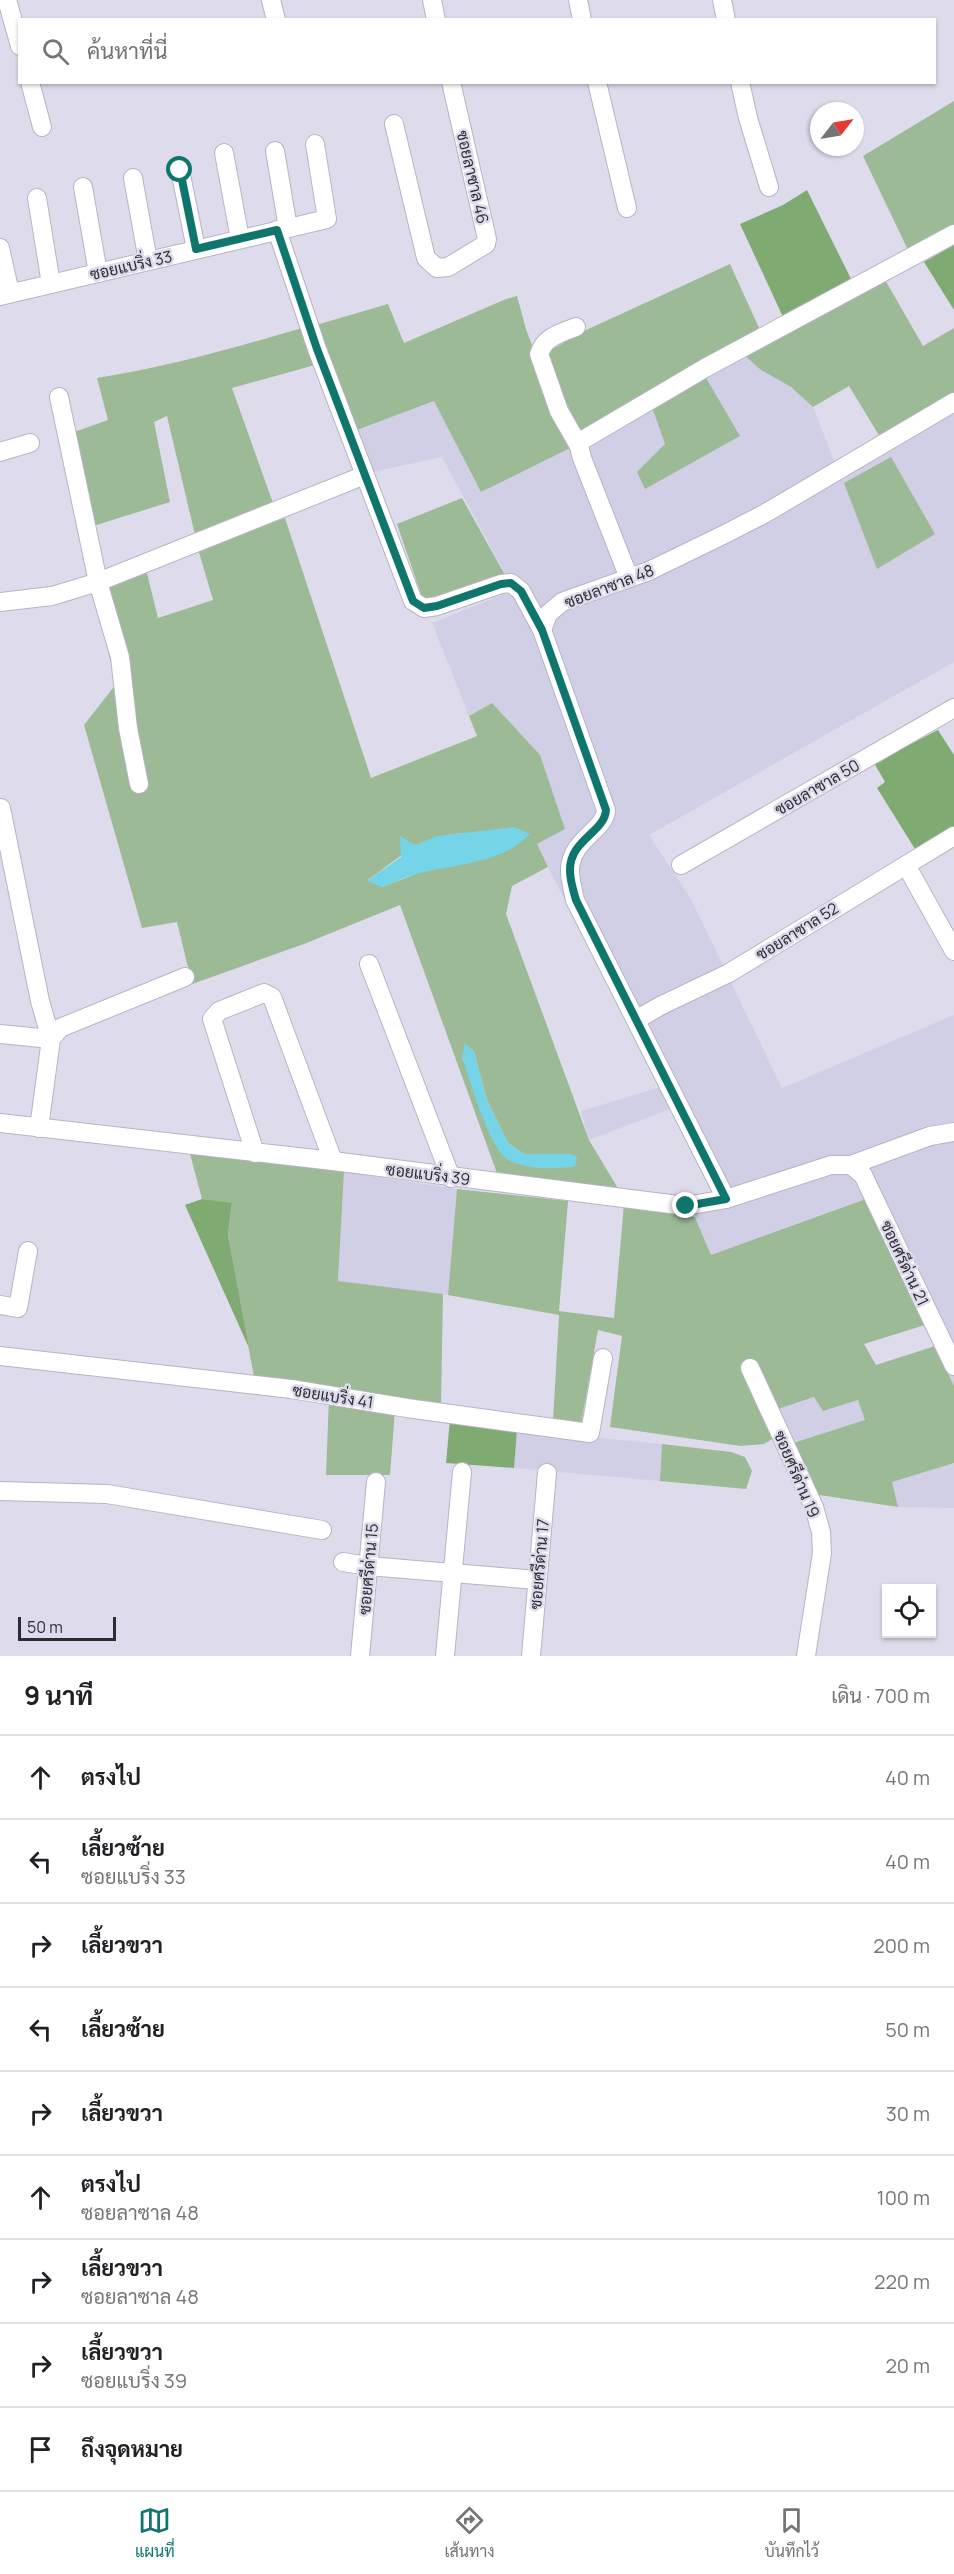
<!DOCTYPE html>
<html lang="th">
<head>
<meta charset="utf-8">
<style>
	:root { --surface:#fff; --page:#f6f6f6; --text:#202124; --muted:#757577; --line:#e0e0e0; --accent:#0f766e }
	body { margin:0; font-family:Manrope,Sarabun,sans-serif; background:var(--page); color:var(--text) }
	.controls { position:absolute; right:18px; bottom:18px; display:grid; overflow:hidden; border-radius:0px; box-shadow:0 2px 4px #0004 }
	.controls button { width:54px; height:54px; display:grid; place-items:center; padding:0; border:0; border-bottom:2px solid var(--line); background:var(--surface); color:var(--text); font:30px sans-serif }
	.compass { position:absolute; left:810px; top:102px; width:54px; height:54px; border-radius:50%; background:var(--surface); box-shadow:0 2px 4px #0004; rotate:59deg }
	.scale { position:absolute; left:18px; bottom:15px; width:98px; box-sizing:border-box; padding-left:6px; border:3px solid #2d2c32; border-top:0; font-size:16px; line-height:21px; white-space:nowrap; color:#2d2c32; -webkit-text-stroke:4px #dedcec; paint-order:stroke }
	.stop { position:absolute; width:18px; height:18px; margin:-14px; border:4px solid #0f766e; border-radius:50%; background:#fff }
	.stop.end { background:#0f766e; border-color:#fff; box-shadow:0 2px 6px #0008 }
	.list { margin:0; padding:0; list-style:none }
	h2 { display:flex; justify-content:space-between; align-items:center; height:78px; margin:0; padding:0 24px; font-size:26px }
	h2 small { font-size:20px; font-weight:400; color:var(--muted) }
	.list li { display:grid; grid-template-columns:39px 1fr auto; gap:18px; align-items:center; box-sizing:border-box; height:84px; padding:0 24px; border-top:2px solid var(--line) }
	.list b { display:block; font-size:22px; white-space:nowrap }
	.list p { margin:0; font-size:20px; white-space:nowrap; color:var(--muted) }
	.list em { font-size:20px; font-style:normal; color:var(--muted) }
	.icon { flex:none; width:33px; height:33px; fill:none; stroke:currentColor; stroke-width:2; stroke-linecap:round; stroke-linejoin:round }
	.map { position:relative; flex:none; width:954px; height:1656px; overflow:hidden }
	.search { position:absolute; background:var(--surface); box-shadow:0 2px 4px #0004; left:18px; right:18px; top:18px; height:66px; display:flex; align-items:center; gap:15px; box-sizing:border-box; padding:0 21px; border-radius:0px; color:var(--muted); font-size:22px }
	.sheet { height:834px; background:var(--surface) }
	nav { display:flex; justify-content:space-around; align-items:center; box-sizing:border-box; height:84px; border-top:2px solid var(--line); background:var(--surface); font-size:16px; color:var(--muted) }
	nav a { display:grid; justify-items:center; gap:3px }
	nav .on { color:var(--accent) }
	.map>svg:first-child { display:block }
	.built { fill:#d1cfe5 }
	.green { fill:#9dba96; fill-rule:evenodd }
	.forest { fill:#7fab73 }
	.water { fill:#76d4e8 }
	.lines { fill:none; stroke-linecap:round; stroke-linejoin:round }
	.minor-casing { stroke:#b6b4c3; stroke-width:20 }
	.minor { stroke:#fff; stroke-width:18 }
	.route { stroke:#0f766e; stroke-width:8 }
	.labels { text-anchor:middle; stroke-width:5; stroke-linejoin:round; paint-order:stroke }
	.street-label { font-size:16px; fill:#2d2c32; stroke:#dedcec }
</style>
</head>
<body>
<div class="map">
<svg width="954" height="1656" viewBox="0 0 954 1656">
	<rect width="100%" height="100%" fill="#dedcec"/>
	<!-- built -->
	<g class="built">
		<polygon points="744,355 761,370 791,387 813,407 841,478 954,410 954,662 649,835 691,899 782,1088 954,1015 954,1386 866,1199 711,1255 689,1201 715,1191 673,1108 589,1140 581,1111 661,1087 536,844 492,704 469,716 432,623 512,591 501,566 442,457 373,472 357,430 437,400 482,491"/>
		<polygon points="344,1172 457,1189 448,1295 338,1282"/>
		<polygon points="815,1397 823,1411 858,1400 866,1420 790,1444 777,1409"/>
		<polygon points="517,1430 662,1444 660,1481 514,1468"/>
		<polygon points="954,1463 954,1508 898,1507 892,1482"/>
	</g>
	<!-- green -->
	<g class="green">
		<polygon points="954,101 954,226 908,250 863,156"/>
		<polygon points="730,264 760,330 579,431 548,360 551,350 584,331"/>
		<polygon points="884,278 923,346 954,328 954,393 880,437 849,386 813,407 791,387 761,370 744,355"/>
		<polygon points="517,296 526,329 570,448 481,492 434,401 357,430 316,325 388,304 404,343 506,299"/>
		<path d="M302 328 315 365 232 388 274 506 195 535 167 416 154 422 170 502 90 527 74 432 108 420 97 378C167 367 234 348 302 328Z"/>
		<polygon points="705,376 740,436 645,489 637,472 665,444 652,407"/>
		<polygon points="891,457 935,534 877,569 844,483"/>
		<polygon points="462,498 505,575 433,603 423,600 397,524"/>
		<path d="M285 518 371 778 477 736 469 716 492 703 540 755 565 829 537 844 548 867 512 886 506 914 589 1140 619 1190 498 1176 400 905 304 944 192 984 177 922 142 928 84 725 116 684 94 593 147 573 158 618 213 600 198 549ZM464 833 413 875 382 887 368 880C405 854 417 837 464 833ZM465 1044 474 1052 487 1100 508 1143 524 1154H570L507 1159Z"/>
		<polygon points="190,1154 237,1156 344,1172 338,1281 443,1294 441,1406 254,1377 228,1235 232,1204 202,1199"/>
		<polygon points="457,1189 568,1201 559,1311 614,1318 624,1204 695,1217 711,1255 866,1199 925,1325 864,1344 876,1365 935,1346 954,1386 954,1463 892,1482 898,1507 813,1494 790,1444 865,1420 858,1400 823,1411 814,1397 778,1409 774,1438 764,1444 741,1446 610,1427 622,1336 598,1330 581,1424 553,1421 559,1315 448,1295"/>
		<polygon points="329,1398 395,1410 390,1475 326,1475"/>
		<polygon points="662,1444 731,1452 745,1457 752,1471 746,1489 660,1481"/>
	</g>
	<!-- forest -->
	<g class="forest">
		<polygon points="807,190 852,281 783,317 740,224 783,205"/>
		<polygon points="954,245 954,310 924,262"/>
		<polygon points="938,730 954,755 954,826 915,849 877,788 885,782 874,763"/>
		<polygon points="202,1199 232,1203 228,1235 249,1348 185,1205"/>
		<polygon points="450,1419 517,1430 514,1468 446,1463"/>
	</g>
	<!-- water -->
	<g class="water">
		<path d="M514 827 530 834C501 865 451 864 413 875 403 878 393 883 382 887L367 881 401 857 400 836 415 845 438 836Z"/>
		<path d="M465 1043 474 1052 487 1100 508 1143 524 1154H570L577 1157 575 1166C559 1170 521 1169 507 1159 489 1147 470 1080 462 1057Z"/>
	</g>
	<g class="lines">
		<!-- minor casing -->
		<g class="minor-casing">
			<g id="minor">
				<polyline points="7,0 20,46"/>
				<polyline points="271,0 276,20"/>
				<polyline points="432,0 436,20"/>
				<polyline points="578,0 582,20"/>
				<polyline points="722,0 726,20"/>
				<polyline points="30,82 42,127"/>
				<polyline points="597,82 627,208"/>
				<polyline points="740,82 748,118 769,187"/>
				<polyline points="394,124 426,258 437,268 448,267 486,244 487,239 451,82"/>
				<polyline points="275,151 288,228"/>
				<polyline points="224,153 240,239"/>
				<polyline points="180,170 196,249"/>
				<polyline points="133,178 148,261"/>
				<polyline points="83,187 98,273"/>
				<polyline points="37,198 51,284"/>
				<polyline points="277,230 317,349 413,601 424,608 437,606 501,584 511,583 521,591 542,630"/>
				<polyline points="0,248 10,293"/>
				<polyline points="0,296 327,219 315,144"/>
				<path d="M576 327C561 333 545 336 539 354L559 411 579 446"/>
				<polyline points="59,397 98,582 120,657 128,728 139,784"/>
				<polyline points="0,452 30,443"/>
				<polyline points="629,578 582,458 579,446 581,441 705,368 954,234"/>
				<polyline points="0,602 52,596 98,582 365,475"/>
				<polyline points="681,865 954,708"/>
				<polyline points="906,865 954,951"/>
				<polyline points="369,964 451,1178"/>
				<polyline points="636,1020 660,1006 729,973 954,836"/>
				<polyline points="0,1034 51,1039 40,1001 1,808"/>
				<polyline points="0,1123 333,1161 686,1206 726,1199 831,1165 851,1165 930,1136 954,1132"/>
				<polyline points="39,1128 51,1039 60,1028 185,977"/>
				<polyline points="255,1153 212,1019 219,1011 264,993 272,997 333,1161"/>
				<polyline points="851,1165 863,1175 954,1366"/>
				<path d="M726 1199 575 900C573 890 570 880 570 871 570 839 605 831 606 810L542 630 548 614 562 602 649 571 725 534 764 514 954 402"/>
				<polyline points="0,1305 18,1308 28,1251"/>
				<polyline points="0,1356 291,1389 407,1408 590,1433 603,1358"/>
				<polyline points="750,1368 814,1507 821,1532 822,1553 806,1656"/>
				<polyline points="0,1491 107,1494 322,1530"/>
				<polyline points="343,1562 368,1566 537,1580"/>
				<polyline points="360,1656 376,1482"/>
				<polyline points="445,1656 462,1472"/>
				<polyline points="531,1656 547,1473"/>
			</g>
		</g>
		<!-- minor -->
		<use href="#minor" class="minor"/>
	</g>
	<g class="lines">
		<!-- route -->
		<path class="route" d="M180 170 196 249 277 230 317 349 413 601 424 608 437 606 501 584 511 583 521 591 542 630 606 810C605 832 569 840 570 871 570 880 573 890 576 900L726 1199 686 1206"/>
	</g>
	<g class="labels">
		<!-- street labels -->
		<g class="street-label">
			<text transform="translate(473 177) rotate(77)" y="6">ซอยลาซาล 46</text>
			<text transform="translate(131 265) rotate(-13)" y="6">ซอยแบริ่ง 33</text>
			<text transform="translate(609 586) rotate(-21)" y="6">ซอยลาซาล 48</text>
			<text transform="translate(817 787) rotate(-30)" y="6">ซอยลาซาล 50</text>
			<text transform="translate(797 931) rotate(-32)" y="6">ซอยลาซาล 52</text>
			<text transform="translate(428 1174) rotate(7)" y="6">ซอยแบริ่ง 39</text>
			<text transform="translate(905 1263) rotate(65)" y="6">ซอยศรีด่าน 21</text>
			<text transform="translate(333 1396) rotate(9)" y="6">ซอยแบริ่ง 41</text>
			<text transform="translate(797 1474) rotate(67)" y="6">ซอยศรีด่าน 19</text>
			<text transform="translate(539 1564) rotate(-85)" y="6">ซอยศรีด่าน 17</text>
			<text transform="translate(368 1569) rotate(-85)" y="6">ซอยศรีด่าน 15</text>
		</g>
	</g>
</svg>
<div class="controls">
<button><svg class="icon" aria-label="locate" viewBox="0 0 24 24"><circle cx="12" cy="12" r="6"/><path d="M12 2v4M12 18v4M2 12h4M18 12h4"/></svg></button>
</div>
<svg class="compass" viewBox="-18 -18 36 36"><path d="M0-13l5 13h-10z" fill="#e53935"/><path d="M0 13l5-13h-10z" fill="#757577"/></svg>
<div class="scale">50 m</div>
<div class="stop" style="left:180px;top:170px"></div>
<div class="stop end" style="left:686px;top:1206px"></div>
<div class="search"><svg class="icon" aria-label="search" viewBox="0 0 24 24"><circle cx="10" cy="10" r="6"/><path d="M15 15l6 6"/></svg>ค้นหาที่นี่</div>
</div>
<section class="sheet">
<h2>9 นาที<small>เดิน · 700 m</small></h2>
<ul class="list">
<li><svg class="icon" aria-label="ahead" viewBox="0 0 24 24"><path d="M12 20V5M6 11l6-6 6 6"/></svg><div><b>ตรงไป</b></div><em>40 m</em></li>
<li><svg class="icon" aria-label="left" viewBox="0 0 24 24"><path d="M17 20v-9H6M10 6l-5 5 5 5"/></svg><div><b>เลี้ยวซ้าย</b><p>ซอยแบริ่ง 33</p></div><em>40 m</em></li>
<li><svg class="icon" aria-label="right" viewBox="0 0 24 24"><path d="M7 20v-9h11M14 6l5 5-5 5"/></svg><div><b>เลี้ยวขวา</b></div><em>200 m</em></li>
<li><svg class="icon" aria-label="left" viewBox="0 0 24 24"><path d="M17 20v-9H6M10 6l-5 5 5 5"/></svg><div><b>เลี้ยวซ้าย</b></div><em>50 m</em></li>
<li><svg class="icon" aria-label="right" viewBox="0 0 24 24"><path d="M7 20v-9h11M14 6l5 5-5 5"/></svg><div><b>เลี้ยวขวา</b></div><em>30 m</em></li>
<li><svg class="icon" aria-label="ahead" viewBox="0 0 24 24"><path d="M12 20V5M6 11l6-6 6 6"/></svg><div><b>ตรงไป</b><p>ซอยลาซาล 48</p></div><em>100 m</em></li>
<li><svg class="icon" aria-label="right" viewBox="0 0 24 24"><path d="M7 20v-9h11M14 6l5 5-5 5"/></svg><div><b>เลี้ยวขวา</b><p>ซอยลาซาล 48</p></div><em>220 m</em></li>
<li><svg class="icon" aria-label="right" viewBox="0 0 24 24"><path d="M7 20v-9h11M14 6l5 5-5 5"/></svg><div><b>เลี้ยวขวา</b><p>ซอยแบริ่ง 39</p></div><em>20 m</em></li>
<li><svg class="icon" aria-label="arrive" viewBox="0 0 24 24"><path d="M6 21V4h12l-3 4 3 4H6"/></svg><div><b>ถึงจุดหมาย</b></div></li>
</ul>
</section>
<nav>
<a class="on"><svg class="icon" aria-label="map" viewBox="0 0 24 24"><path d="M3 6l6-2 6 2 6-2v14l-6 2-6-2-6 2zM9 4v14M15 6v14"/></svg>แผนที่</a>
<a><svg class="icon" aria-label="directions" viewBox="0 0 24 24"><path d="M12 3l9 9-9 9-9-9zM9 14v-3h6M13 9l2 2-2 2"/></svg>เส้นทาง</a>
<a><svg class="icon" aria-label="saved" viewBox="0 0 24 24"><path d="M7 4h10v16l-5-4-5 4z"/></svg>บันทึกไว้</a>
</nav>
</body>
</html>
